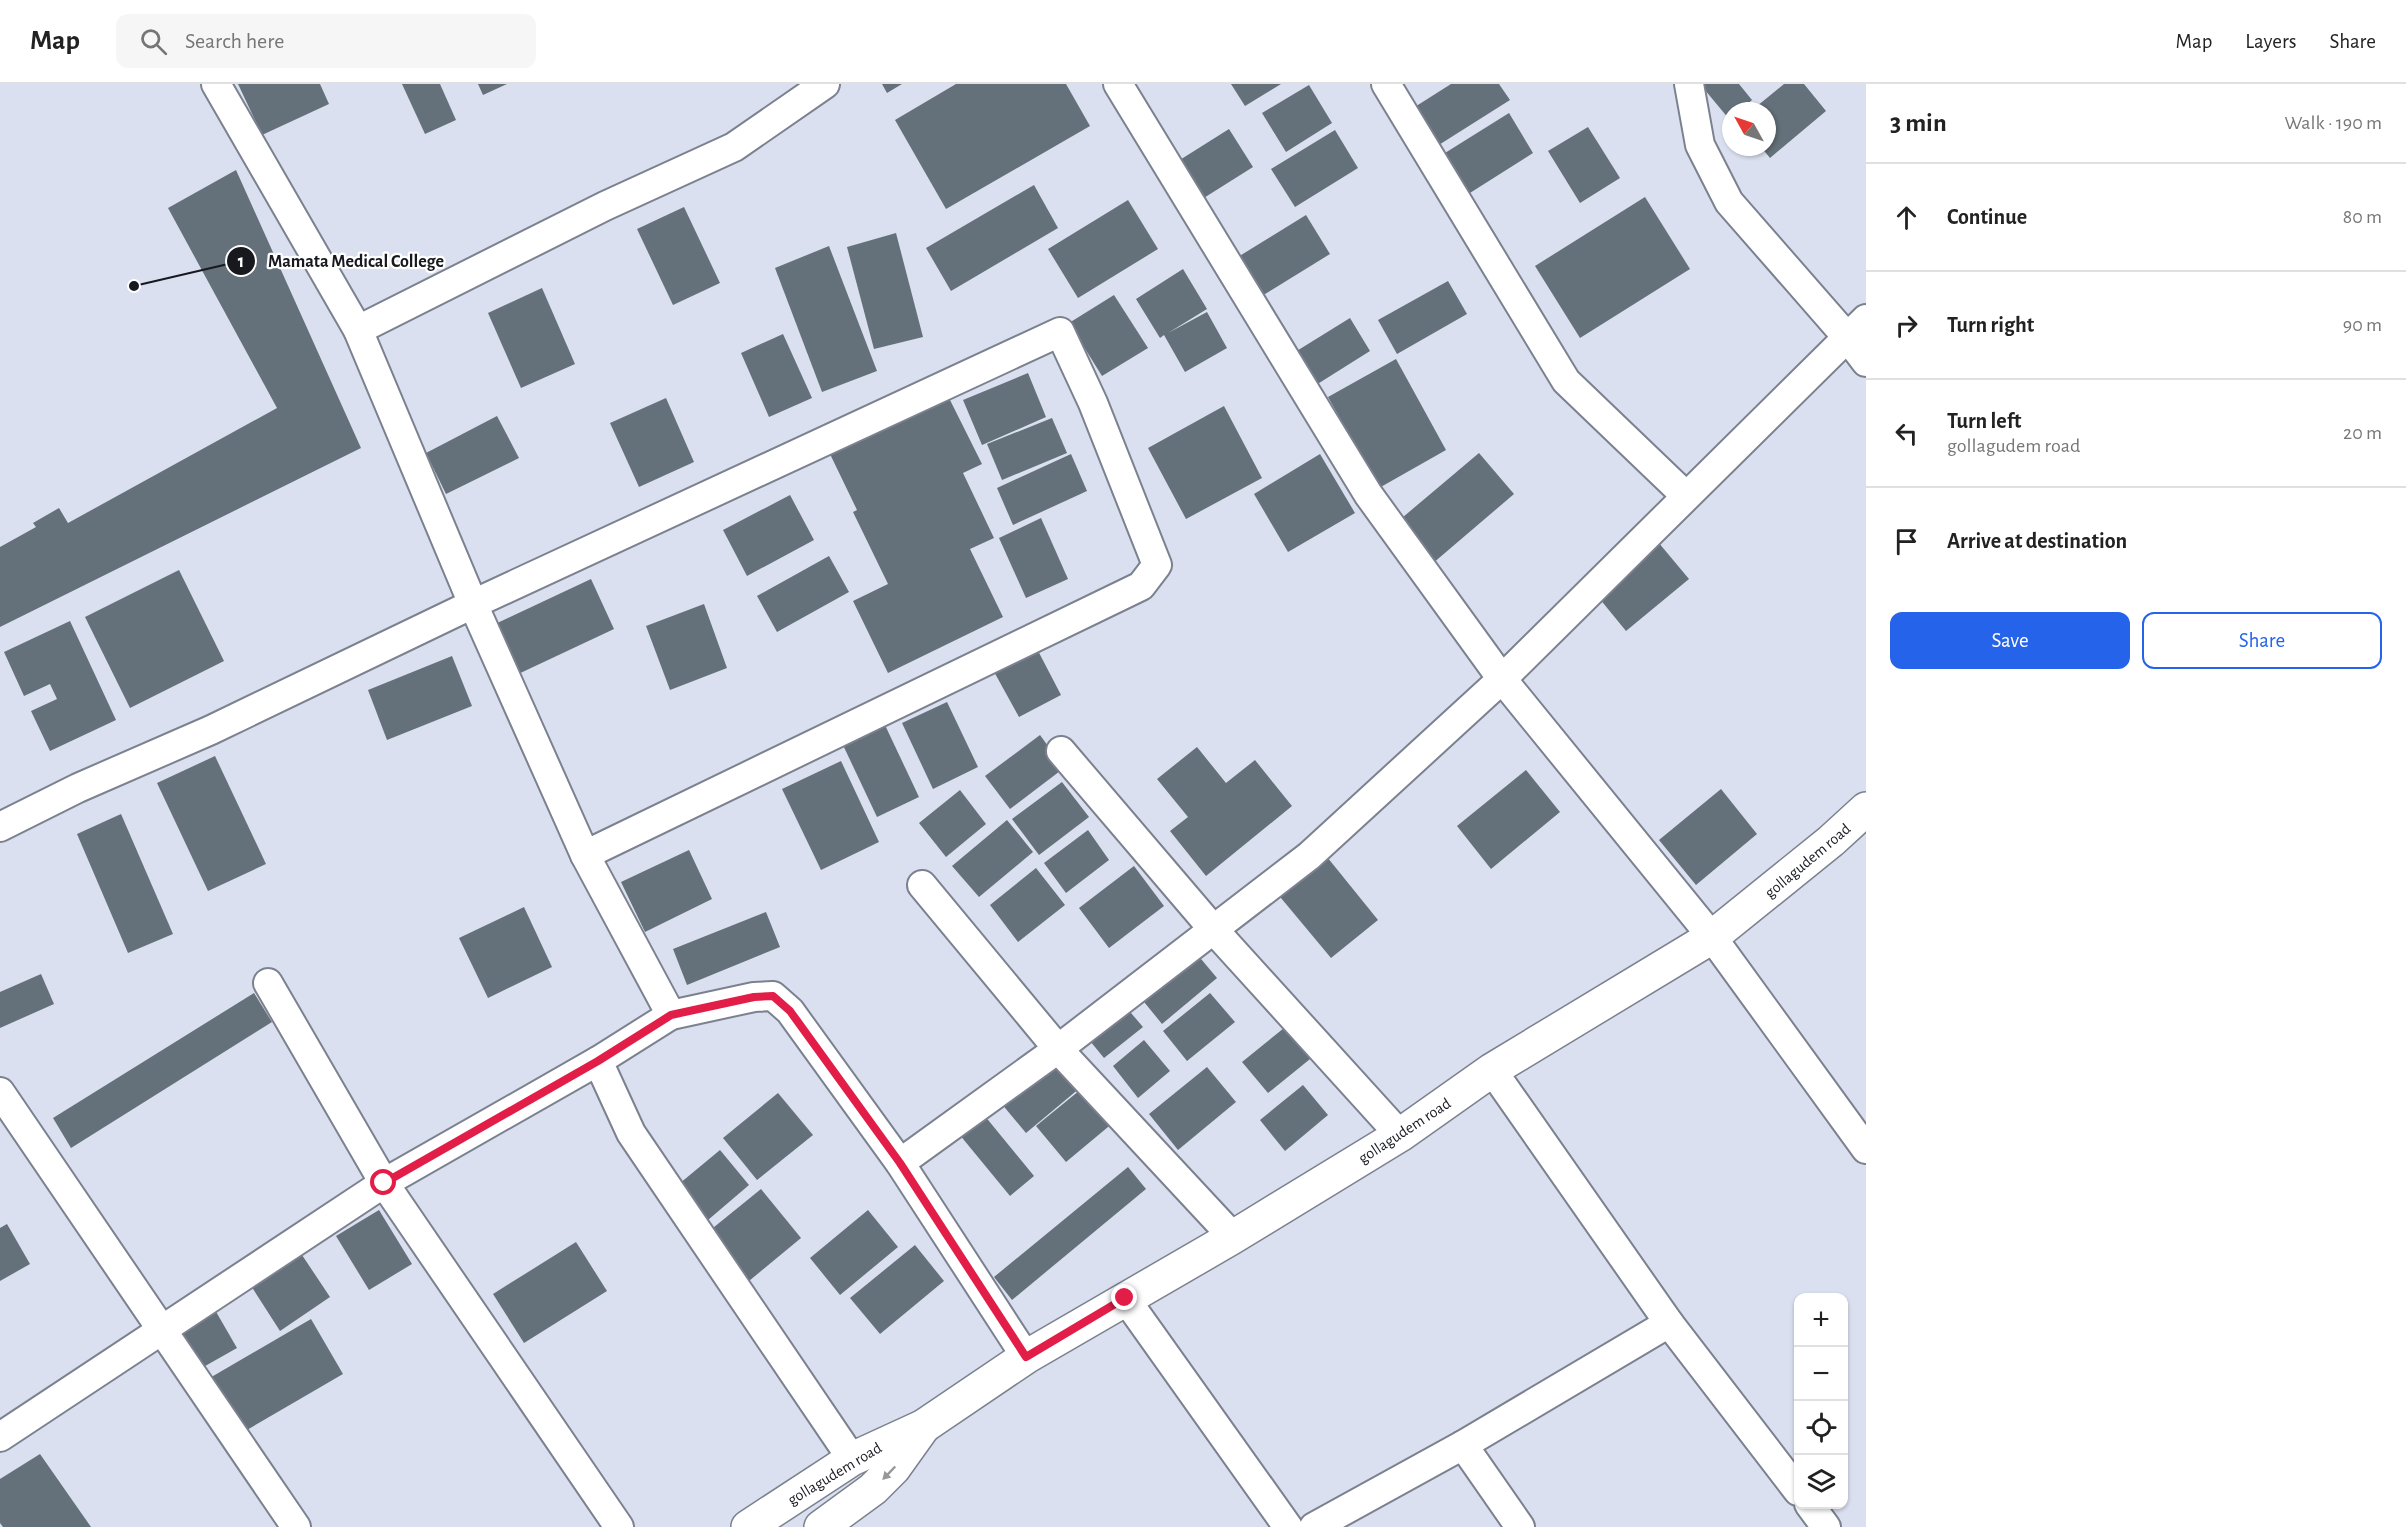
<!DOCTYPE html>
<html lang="en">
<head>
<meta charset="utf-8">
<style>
	:root { --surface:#fff; --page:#f6f6f6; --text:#222; --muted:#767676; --line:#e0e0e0; --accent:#2563eb }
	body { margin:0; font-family:"Alegreya Sans",sans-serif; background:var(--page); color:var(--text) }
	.controls { position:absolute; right:18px; bottom:18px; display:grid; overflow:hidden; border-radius:12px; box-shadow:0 2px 4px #0004 }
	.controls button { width:54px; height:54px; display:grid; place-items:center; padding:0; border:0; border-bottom:2px solid var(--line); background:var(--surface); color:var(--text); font:30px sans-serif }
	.compass { position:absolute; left:1722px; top:18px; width:54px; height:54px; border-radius:50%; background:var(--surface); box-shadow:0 2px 4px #0004; rotate:310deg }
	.stop { position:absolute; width:18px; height:18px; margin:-14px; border:4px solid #e11d48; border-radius:50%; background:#fff }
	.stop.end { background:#e11d48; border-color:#fff; box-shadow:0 2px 6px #0008 }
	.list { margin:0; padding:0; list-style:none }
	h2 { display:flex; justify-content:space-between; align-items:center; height:78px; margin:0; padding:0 24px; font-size:26px }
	h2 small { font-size:20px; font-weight:400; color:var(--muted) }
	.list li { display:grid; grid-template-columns:39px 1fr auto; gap:18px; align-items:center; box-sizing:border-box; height:108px; padding:0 24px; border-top:2px solid var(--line) }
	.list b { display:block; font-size:22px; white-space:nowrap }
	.list p { margin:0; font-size:20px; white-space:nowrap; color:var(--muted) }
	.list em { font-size:20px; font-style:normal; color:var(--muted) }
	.actions { display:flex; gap:12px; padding:18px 24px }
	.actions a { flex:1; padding:14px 0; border:2px solid var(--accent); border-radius:12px; text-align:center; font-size:21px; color:var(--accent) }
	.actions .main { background:var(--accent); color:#fff }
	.icon { flex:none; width:33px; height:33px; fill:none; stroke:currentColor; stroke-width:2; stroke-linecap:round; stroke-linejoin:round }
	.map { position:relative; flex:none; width:1866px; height:1443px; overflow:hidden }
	header { display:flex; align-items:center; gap:36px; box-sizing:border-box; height:84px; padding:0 30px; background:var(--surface); border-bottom:2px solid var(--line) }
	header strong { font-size:28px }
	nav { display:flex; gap:33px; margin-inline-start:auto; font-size:21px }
	.search { width:420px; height:54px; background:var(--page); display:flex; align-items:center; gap:15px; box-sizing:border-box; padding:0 21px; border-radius:12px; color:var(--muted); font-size:22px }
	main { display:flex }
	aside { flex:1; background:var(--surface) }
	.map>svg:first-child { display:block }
	.building { fill:#64707a }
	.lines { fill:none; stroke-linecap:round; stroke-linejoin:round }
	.minor-casing { stroke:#7c818f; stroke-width:32 }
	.tertiary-casing { stroke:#7c818f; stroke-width:36 }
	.minor { stroke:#fff; stroke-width:28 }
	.tertiary { stroke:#fff; stroke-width:33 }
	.oneway { fill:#97989a }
	.route { stroke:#e11d48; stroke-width:8 }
	.labels { text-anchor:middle; stroke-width:4.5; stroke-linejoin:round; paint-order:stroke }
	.street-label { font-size:16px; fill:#17191f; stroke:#fff }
	.leader { fill:none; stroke:#17191f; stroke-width:2 }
	.callout-dot { fill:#17191f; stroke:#fff; stroke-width:2 }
	.mark-label { font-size:18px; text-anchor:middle; font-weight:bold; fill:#fff }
	.callout-label { font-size:18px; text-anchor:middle; font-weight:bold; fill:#17191f; stroke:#fff; stroke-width:4.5; stroke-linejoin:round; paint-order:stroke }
</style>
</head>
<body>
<header>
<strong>Map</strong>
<div class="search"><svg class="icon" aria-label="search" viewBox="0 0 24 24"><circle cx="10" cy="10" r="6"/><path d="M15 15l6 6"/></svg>Search here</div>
<nav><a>Map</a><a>Layers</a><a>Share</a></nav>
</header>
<main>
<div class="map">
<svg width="1866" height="1443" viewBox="0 0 1866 1443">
	<rect width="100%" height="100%" fill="#dae0ef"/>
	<!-- building -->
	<g class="building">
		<polygon points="238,0 320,0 329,20 262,51"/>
		<polygon points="402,0 440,0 456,36 425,50"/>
		<polygon points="478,0 507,0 483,11"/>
		<polygon points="882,0 902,0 887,9"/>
		<polygon points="956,0 1066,0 1090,42 946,125 895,36"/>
		<polygon points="1231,0 1281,0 1245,22"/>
		<polygon points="1451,0 1499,0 1510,16 1434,64 1410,26"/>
		<polygon points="1700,0 1739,0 1752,16 1739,27 1731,27 1729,35"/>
		<polygon points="1784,0 1804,0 1826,27 1770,74 1761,63 1767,63 1767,27 1751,27"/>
		<polygon points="1309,1 1332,39 1286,68 1262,29"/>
		<polygon points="1509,29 1533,69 1462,114 1437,74"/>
		<polygon points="1588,43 1620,94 1580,119 1548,67"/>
		<polygon points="1229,45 1253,83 1199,117 1175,79"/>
		<polygon points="1335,46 1358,84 1295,123 1271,85"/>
		<polygon points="236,86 361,364 0,543 0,463 36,443 33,439 59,424 68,439 277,324 168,124"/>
		<polygon points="1034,101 1058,144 951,207 926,164"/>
		<polygon points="1645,113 1690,185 1580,254 1535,182"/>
		<polygon points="1128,116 1158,165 1078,214 1048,165"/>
		<polygon points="684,123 720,199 673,221 637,145"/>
		<polygon points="1306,131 1330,170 1257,215 1233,176"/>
		<polygon points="896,149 923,253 874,265 847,163"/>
		<polygon points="829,162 877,287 822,308 775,184"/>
		<polygon points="1183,185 1207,225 1168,249 1207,228 1227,264 1185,288 1164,251 1160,254 1136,215"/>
		<polygon points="1448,197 1467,230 1397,270 1378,236"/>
		<polygon points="542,204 575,280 521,304 488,229"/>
		<polygon points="1114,211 1148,264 1102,292 1069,239"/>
		<polygon points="1350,234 1370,267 1308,306 1287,273"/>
		<polygon points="783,250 812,314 769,333 741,269"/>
		<polygon points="1396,275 1446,366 1379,404 1328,313"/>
		<polygon points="1028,289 1046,333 982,361 963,316"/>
		<polygon points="948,312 982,380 963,389 994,454 970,465 1003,533 888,589 853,517 888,500 853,428 857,426 830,370"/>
		<polygon points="666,314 694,378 639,403 610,339"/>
		<polygon points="1224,322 1262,394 1186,435 1148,364"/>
		<polygon points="497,332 519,374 446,410 426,369"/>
		<polygon points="1052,334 1067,369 1002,396 987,360"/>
		<polygon points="1479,369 1514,410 1432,480 1396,439"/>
		<polygon points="1071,370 1087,407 1013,441 997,404"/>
		<polygon points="1320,370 1355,429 1288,468 1254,410"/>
		<polygon points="790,411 814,456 747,492 723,446"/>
		<polygon points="1041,434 1068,495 1026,514 999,454"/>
		<polygon points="1653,452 1689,495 1626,547 1590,503"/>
		<polygon points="829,472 849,508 777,548 757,512"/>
		<polygon points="179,486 224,577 130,624 85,533"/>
		<polygon points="591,495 614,545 514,592 491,542"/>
		<polygon points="704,520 727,584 670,606 646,542"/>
		<polygon points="70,537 116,636 50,667 31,627 57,615 50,600 24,612 4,568"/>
		<polygon points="1035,561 1061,611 1019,633 992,584"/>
		<polygon points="452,572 472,622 387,656 368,606"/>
		<polygon points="947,618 978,683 933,705 902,639"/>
		<polygon points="884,639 919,713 877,733 842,659"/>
		<polygon points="1040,651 1064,684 1010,725 985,692"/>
		<polygon points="1197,663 1226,699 1255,676 1292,722 1206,792 1170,747 1188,733 1157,695"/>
		<polygon points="215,672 266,780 208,807 157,699"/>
		<polygon points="841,677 879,758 821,786 782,705"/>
		<polygon points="1526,686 1560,728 1491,785 1457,742"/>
		<polygon points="1062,698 1089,733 1039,771 1012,735"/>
		<polygon points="1721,705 1757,750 1696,801 1659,756"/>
		<polygon points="960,706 986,740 946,773 919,739"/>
		<polygon points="121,730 173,850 128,869 77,750"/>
		<polygon points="1007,736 1033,768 979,813 952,782"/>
		<polygon points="1088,746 1109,776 1066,809 1044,779"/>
		<polygon points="689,766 712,815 645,848 621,798"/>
		<polygon points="1323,768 1378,836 1331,874 1276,808"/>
		<polygon points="1134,782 1164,822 1109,864 1079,824"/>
		<polygon points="1036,784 1065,821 1018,858 990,821"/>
		<polygon points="524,823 552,883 488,914 459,854"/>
		<polygon points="766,828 780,863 687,901 673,865"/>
		<polygon points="1191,863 1217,894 1162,940 1136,908"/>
		<polygon points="41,890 54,920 0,944 0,908"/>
		<polygon points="254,909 272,938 71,1064 53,1034"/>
		<polygon points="1210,909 1235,938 1187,977 1163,947"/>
		<polygon points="1119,915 1143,943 1104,974 1081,946"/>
		<polygon points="1289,940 1315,971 1268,1009 1242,978"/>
		<polygon points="1144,956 1170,987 1138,1014 1113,982"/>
		<polygon points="1057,973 1081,1003 1026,1049 1001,1019"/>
		<polygon points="1207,983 1236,1018 1178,1066 1149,1030"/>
		<polygon points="1303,1001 1328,1031 1285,1067 1260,1036"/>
		<polygon points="1085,1002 1114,1038 1066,1078 1036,1042"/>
		<polygon points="778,1009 813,1051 757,1096 723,1054"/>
		<polygon points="984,1031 1034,1092 1010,1112 959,1050"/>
		<polygon points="720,1066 749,1101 708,1136 679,1100"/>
		<polygon points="1128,1083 1146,1105 1012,1216 994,1193"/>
		<polygon points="761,1105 801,1154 749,1197 708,1148"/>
		<polygon points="379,1126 412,1180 369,1206 336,1152"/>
		<polygon points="868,1126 898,1163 840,1211 810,1174"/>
		<polygon points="7,1140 30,1180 0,1197 0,1144"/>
		<polygon points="576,1158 607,1207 524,1259 493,1210"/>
		<polygon points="915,1161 944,1197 880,1250 850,1214"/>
		<polygon points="296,1162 330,1213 280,1247 246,1194"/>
		<polygon points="215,1226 237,1264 191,1290 170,1252"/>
		<polygon points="311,1235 343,1290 240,1350 208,1295"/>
		<polygon points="40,1370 91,1443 3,1443 0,1439 0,1395"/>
	</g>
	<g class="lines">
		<!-- minor casing -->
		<g class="minor-casing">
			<g id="minor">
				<polyline points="216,0 358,246 473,520 585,771 671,931 598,977 631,1049 852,1375"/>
				<polyline points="1118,0 1368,410 1502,595 1712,853 1866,1065"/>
				<polyline points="1386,0 1566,297 1686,412"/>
				<polyline points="1689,0 1700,61 1729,118 1847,253 1866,278"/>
				<polyline points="358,246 605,122 734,63 825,0"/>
				<polyline points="1061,667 1213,845 1400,1051"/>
				<polyline points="0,743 78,704 211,646 473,520 1060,248 1093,319 1157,481 1141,502 585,771"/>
				<polyline points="922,801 1058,965 1233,1153"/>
				<polyline points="268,899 384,1099 619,1443"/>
				<polyline points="671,931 754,913 773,912 790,927 900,1079 1026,1273"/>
				<polyline points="1492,986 1669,1239 1798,1407"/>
				<polyline points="0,1008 296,1443"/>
				<polyline points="900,1079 1058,965 1309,772 1502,595 1866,235"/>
				<polyline points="1125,1214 1288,1443"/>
				<polyline points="0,1353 384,1099 598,977"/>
				<polyline points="1463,1361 1520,1443"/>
				<polyline points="1809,1420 1826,1443"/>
				<polyline points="1314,1443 1463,1361 1669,1239"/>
			</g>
		</g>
		<!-- tertiary casing -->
		<g class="tertiary-casing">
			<g id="tertiary">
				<polyline points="748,1443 852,1375 924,1342 1026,1273 1233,1153 1400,1051 1492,986 1712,853 1831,757 1866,725"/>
				<polyline points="821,1443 873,1405 894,1384 924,1342"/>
			</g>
		</g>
		<!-- minor -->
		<use href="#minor" class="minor"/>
		<!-- tertiary -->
		<use href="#tertiary" class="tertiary"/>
	</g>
	<!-- one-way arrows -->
	<defs><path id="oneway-solid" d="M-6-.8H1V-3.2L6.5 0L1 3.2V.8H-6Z" transform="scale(1.5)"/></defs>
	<use class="oneway" href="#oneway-solid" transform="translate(889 1389) rotate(134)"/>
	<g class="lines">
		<!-- route -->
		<polyline class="route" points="384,1099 598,977 671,931 754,913 773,912 790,927 900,1079 1026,1273 1125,1214"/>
	</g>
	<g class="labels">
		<!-- street labels -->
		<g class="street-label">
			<text transform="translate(1807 776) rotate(-40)" y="6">gollagudem road</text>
			<text transform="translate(1404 1046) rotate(-33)" y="6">gollagudem road</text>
			<text transform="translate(834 1389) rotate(-31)" y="6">gollagudem road</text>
		</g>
	</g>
	<!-- callouts -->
	<path class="leader" d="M134 202L241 177"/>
	<g class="callout-dot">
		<circle cx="134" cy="202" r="6"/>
		<circle cx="241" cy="177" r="15"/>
	</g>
	<g class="mark-label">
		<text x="241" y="183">1</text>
	</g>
	<g class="callout-label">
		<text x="356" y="183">Mamata Medical College</text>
	</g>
</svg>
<div class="controls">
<button>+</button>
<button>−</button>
<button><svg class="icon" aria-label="locate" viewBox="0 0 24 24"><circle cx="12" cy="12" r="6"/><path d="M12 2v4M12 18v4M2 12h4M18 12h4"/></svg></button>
<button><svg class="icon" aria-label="layers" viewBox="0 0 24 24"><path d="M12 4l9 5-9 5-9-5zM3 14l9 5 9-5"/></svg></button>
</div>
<svg class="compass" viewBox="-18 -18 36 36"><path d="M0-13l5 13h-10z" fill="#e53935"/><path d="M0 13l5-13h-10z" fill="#767676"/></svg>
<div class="stop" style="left:384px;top:1099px"></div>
<div class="stop end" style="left:1125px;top:1214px"></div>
</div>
<aside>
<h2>3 min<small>Walk · 190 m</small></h2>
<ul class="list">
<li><svg class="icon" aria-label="ahead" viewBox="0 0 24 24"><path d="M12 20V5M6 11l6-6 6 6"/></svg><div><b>Continue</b></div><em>80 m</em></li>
<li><svg class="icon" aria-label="right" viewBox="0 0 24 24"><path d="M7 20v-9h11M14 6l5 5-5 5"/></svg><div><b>Turn right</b></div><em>90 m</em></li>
<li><svg class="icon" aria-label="left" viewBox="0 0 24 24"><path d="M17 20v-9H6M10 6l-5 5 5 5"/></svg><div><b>Turn left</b><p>gollagudem road</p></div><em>20 m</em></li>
<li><svg class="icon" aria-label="arrive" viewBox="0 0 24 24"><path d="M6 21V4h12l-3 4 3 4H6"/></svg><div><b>Arrive at destination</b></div></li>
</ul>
<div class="actions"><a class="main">Save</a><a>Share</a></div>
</aside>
</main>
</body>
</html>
